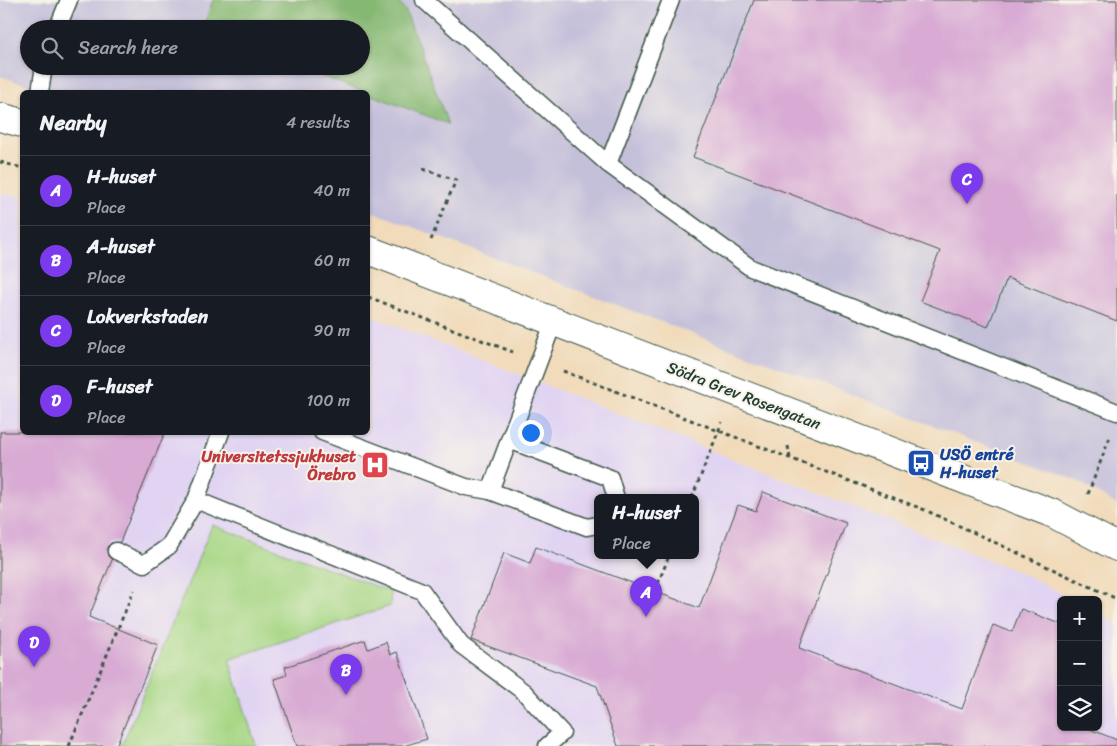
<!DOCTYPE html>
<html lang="en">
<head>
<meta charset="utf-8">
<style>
	:root { --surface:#171b24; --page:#242831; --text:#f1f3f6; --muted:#9ea1a6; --line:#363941; --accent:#7c3aed }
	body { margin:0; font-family:Sriracha,sans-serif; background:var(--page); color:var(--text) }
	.controls { position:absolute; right:15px; bottom:15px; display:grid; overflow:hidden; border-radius:8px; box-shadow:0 1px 4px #0004 }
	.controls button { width:45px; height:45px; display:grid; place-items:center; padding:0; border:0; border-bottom:1px solid var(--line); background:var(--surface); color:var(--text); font:25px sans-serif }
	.you { position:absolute; left:530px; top:432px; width:18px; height:18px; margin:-12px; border:4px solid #fff; border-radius:50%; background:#1a73e8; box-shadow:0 0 0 8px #1a73e833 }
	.badge { display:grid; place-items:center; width:32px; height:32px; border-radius:50%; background:var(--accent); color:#fff; font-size:16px; font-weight:700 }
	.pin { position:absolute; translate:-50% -41px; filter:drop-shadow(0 1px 2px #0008) }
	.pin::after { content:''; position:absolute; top:26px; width:18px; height:15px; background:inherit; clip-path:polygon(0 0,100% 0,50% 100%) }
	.popup { position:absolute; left:594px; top:494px; width:105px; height:65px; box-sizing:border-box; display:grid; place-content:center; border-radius:8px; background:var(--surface); filter:drop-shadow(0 1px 4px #0005); font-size:16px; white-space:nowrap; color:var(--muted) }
	.popup b { font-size:19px; color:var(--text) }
	.popup::after { content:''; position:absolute; left:50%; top:100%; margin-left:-10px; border:10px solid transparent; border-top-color:var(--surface) }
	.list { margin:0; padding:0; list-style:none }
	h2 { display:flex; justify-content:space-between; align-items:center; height:65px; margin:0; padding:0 20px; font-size:21px }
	h2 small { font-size:16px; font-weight:400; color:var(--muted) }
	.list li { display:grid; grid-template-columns:32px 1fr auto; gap:15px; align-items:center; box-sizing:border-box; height:70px; padding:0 20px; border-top:1px solid var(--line) }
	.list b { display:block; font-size:19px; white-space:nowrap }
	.list p { margin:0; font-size:16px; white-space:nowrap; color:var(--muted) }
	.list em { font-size:16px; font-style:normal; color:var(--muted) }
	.icon { flex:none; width:28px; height:28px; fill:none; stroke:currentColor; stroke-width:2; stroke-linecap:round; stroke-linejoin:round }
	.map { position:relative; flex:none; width:1117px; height:746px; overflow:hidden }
	.search { position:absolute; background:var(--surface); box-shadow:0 1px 4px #0004; left:20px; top:20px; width:350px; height:55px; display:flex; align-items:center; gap:12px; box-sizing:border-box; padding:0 18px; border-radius:28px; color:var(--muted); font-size:19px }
	.panel { position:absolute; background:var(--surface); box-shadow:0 1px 4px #0004; left:20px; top:90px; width:350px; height:345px; border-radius:8px }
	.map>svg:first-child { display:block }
	.built { fill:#e1d4f3; fill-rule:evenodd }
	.industrial { fill:#c5c0da; fill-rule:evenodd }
	.green { fill:#a7d785; stroke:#638a5c }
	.forest { fill:#85b872; stroke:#527a53 }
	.building { fill:#d8aad4 }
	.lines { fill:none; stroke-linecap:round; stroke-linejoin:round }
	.service-casing { stroke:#3e5548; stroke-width:19 }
	.minor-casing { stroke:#3e5548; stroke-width:30 }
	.path { stroke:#3e5548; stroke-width:3; stroke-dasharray:4 4; stroke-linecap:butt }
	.service { stroke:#fff; stroke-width:16 }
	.minor { stroke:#fff; stroke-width:28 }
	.labels { text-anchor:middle; stroke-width:4; stroke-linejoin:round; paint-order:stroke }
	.street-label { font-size:16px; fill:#1f3d34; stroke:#f7f3e8 }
	.transit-label { font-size:16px; font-weight:bold; fill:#164399; stroke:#f7f3e8; text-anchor:start }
	.health-label { font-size:16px; font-weight:bold; fill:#be3a42; stroke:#f7f3e8; text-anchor:end }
</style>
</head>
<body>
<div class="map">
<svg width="1117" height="746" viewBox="0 0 1117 746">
	<rect width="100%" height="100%" fill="#f7f3e8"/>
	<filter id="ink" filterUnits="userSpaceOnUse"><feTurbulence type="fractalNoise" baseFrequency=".02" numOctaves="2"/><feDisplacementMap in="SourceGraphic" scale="10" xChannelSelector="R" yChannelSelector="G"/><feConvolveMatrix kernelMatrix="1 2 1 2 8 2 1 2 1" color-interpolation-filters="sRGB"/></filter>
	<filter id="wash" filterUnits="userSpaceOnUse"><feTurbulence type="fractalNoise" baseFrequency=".0096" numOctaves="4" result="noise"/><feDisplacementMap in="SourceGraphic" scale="20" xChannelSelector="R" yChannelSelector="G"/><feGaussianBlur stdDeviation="1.12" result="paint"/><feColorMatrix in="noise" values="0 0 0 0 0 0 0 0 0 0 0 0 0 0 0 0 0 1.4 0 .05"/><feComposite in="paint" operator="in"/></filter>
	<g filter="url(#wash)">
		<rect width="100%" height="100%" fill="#f1dbbb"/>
		<!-- built -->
		<path class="built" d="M0 194 22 196V432H368V315L1031 577 1073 600H1061V727H1098V614L1117 624V746H0ZM597 498H695V556H597Z"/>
		<!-- industrial -->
		<path class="industrial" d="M0 0H1117V505L1078 481 368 210V92H48L0 76ZM29 29H361V66H29Z"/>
		<!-- green -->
		<polygon class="green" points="212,525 391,592 390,606 229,659 256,746 122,746"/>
		<!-- forest -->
		<polygon class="forest" points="213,0 395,0 405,9 448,124 295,66 361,66 361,29 202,29"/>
		<g id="blocks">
			<!-- building -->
			<g class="building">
				<polygon points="754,0 1117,0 1117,321 1007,278 988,327 920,301 940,251 693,157"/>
				<polygon points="0,432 165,432 120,542 111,543 107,547 108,556 112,560 89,617 158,645 116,746 0,746"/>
				<polygon points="763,492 846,523 799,648 962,709 993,625 1012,632 1021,609 1061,624 1061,727 1085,727 1117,740 1117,746 618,746 597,686 471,640 504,553 530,563 536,547 699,608 738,505 756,511"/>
				<polygon points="365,640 368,649 386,642 390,655 397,652 427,739 403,746 297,746 274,679 287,675 285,667"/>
			</g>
		</g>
	</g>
	<g filter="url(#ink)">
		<use href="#blocks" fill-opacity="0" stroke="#3e5548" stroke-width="1"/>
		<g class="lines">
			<!-- service casing -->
			<g class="service-casing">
				<g id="service">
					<polyline points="424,0 608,164 751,268 1117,412"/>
					<polyline points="57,29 69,0"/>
					<polyline points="40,92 44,66"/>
					<polyline points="608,164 671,0"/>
					<polyline points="322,432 466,487 490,491 587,527 597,525"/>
					<polyline points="509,440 610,478 616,498"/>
					<polyline points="490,491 554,321"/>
					<polyline points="196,500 422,591 461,645 524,692 562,733 547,746"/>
					<polyline points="116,551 144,564 169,546 196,500 221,432"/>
				</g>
			</g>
			<!-- minor casing -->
			<g class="minor-casing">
				<g id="minor">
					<polyline points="0,117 22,123"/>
					<polyline points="368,250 1054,514 1117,547"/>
				</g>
			</g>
			<!-- path -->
			<g class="path">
				<polyline points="0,162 22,168"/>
				<polyline points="423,169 456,180 431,240"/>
				<polyline points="368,297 513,352"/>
				<polyline points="563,371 925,510 1117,599"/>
				<polyline points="788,446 790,458"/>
				<polyline points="1088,494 1110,437"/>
				<polyline points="692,498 722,422"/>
				<polyline points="655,591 669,556"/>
				<polyline points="69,746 134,590"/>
			</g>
			<!-- service -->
			<use href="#service" class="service"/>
			<!-- minor -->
			<use href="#minor" class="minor"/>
		</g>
	</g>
	<!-- icons -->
	<defs>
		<g id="bus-square" transform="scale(1.4375)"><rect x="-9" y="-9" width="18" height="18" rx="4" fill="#1a4fb4" stroke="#f7f3e8"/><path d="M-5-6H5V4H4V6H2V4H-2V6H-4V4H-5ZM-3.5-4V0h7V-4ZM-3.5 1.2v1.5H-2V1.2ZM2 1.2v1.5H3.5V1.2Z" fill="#fff"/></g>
		<g id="hospital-square" transform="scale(1.4375)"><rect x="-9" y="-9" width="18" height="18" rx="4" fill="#e0444e" stroke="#f7f3e8"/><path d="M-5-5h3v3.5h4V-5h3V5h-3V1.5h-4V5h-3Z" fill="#fff"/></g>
	</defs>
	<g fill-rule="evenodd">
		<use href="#bus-square" x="921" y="463"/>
		<use href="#hospital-square" x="375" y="465"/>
	</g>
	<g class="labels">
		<!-- street labels -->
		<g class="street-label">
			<text transform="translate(744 395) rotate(21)" y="6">Södra Grev Rosengatan</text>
		</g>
		<!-- transit labels -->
		<g class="transit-label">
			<text x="940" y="460">USÖ entré<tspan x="940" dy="18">H-huset</tspan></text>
		</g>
		<!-- health labels -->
		<g class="health-label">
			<text x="356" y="462">Universitetssjukhuset<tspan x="356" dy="18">Örebro</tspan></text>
		</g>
	</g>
</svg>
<div class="controls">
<button>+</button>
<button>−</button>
<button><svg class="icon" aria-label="layers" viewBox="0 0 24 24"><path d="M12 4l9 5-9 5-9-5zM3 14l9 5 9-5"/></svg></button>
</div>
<div class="you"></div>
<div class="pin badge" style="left:646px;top:617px">A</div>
<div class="popup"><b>H-huset</b>Place</div>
<div class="pin badge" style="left:346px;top:695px">B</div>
<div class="pin badge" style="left:967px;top:204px">C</div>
<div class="pin badge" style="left:34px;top:667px">D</div>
<div class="search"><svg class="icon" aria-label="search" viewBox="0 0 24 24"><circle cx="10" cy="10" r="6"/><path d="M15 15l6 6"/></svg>Search here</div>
<section class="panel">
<h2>Nearby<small>4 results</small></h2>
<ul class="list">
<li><span class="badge">A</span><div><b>H-huset</b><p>Place</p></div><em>40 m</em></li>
<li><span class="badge">B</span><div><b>A-huset</b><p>Place</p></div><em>60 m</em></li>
<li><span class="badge">C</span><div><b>Lokverkstaden</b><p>Place</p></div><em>90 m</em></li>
<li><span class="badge">D</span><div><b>F-huset</b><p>Place</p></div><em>100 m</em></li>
</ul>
</section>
</div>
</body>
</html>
